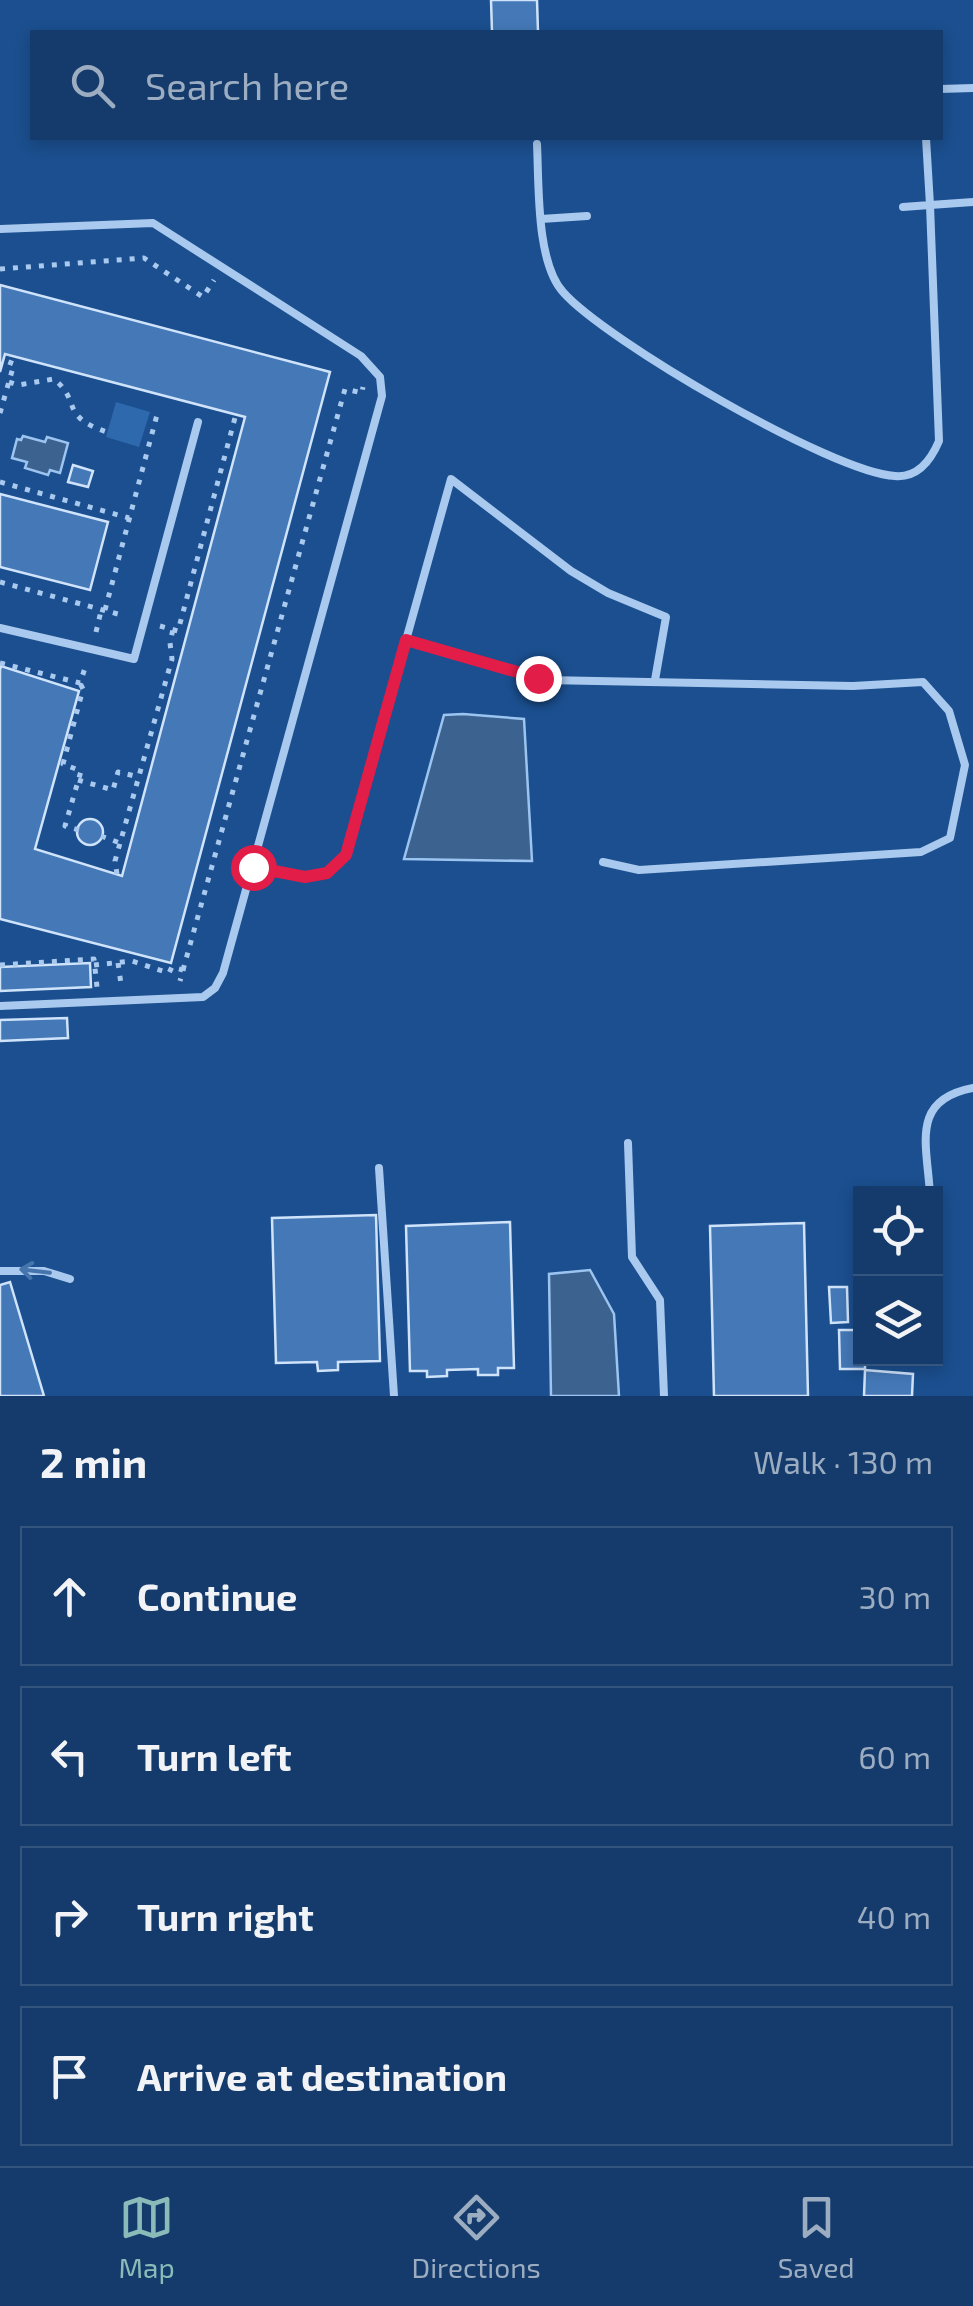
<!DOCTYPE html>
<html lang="en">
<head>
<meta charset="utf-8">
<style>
	:root { --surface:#143b6b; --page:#214673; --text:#f1f3f6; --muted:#9dadc1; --line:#33557e; --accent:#8bbbb9 }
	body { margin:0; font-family:"Exo 2",sans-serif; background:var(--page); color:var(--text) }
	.controls { position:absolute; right:30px; bottom:30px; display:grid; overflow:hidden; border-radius:0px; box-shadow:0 5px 15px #0003 }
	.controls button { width:90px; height:90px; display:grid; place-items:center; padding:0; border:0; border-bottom:2px solid var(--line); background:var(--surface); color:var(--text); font:50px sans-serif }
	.stop { position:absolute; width:30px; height:30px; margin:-22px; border:8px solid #e11d48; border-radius:50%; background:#fff }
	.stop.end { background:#e11d48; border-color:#fff; box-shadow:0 2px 10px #0008 }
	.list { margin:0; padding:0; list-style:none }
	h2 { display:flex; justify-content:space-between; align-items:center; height:130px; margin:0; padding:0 40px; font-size:42px }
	h2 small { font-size:32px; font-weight:400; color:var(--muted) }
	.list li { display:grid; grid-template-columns:65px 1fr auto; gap:30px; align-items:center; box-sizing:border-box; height:140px; margin:0 20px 20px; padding:0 20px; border:2px solid var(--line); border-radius:0px }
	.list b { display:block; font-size:38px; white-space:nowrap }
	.list em { font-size:32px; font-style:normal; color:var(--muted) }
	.icon { flex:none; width:55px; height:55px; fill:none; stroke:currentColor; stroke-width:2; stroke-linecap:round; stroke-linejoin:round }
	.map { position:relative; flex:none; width:973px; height:1396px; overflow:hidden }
	.search { position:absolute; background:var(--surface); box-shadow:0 5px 15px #0003; left:30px; right:30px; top:30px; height:110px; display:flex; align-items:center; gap:25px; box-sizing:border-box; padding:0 35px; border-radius:0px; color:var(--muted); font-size:38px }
	.sheet { height:770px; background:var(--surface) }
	nav { display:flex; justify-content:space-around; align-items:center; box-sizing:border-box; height:140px; border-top:2px solid var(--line); background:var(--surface); font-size:28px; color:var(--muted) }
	nav a { display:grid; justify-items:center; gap:5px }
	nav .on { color:var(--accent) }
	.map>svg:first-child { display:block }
	.green { fill:#2e69ad }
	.water { fill:#3c6290; stroke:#9cc4f0; stroke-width:2.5 }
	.building { fill:#4478b7; stroke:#cfe3fa; stroke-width:2.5 }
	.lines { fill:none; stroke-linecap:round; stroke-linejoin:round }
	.path { stroke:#a9c9ee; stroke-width:5; stroke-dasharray:5 8; stroke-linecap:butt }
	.service { stroke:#a9c9ee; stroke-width:8 }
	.oneway { stroke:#4674ac }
	.route { stroke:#e11d48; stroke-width:12 }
</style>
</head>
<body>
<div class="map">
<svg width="973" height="1396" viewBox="0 0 973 1396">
	<rect width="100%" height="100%" fill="#1b4f8f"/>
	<!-- green -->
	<polygon class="green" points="116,402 150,412 139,447 106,437"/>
	<!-- water -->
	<g class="water">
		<polygon points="23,436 45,442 47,437 68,443 60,473 50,470 48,475 25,468 27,462 12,458 17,439 21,440"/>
		<polygon points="463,714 524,719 532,861 404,859 444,715"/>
		<polygon points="590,1270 614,1314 619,1396 551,1396 549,1274"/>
	</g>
	<!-- building -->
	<g class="building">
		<polygon points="491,0 537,0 538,32 492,32"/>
		<polygon points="0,285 330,372 171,963 0,919 0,670 1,666 79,691 35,849 122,876 245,417 5,354 0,372"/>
		<polygon points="73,465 93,471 88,487 68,482"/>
		<polygon points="0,494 108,522 90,590 0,567"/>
		<circle cx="90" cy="832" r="13"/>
		<polygon points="90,963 91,987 0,991 0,967"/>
		<polygon points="67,1018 68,1038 0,1041 0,1020"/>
		<polygon points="376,1215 380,1361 338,1362 338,1370 318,1371 317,1362 276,1363 272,1218"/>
		<polygon points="510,1222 514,1368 498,1368 498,1375 478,1375 478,1369 447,1370 447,1376 427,1377 427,1371 410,1371 406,1226"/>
		<polygon points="804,1223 808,1396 714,1396 710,1226"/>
		<polygon points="10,1282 44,1396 0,1396 0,1285"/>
		<polygon points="829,1287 847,1287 848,1322 831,1323"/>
		<polygon points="839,1330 860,1330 860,1358 865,1358 865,1369 840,1369"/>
		<polygon points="865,1370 913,1374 912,1396 864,1396"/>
	</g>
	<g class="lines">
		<!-- path -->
		<g class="path">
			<polyline points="0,269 144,258 203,297 214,280"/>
			<path d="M9 382 18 385 54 379C82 402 59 416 107 432"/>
			<polyline points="0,413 14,364 6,361 8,355"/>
			<polyline points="0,482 129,518"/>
			<polyline points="0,582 125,616"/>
			<polyline points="105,610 158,411"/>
			<polyline points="160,626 178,631 236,414"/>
			<polyline points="96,632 101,611"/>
			<polyline points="0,663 80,683 86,665"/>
			<polyline points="78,780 113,790 118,772 139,777"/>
			<polyline points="79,830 65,826 81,771 63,764 83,689 80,683"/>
			<polyline points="101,836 120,843"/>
			<polyline points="117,874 115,861 172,659 170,643 173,629"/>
			<polyline points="118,963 121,984 124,984"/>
			<polyline points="0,965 94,959 97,987"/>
			<polyline points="94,965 132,961 169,973 172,967 183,970 180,981"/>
			<polyline points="183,970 345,389 362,393 363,387"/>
		</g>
		<!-- service -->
		<g class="service">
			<polyline points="940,89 973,88"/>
			<path d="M537 144C539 184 536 262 563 292 605 340 833 473 895 476 918 478 931 460 939 441L930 205 973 202"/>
			<polyline points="903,207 930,205 926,138"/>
			<polyline points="541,219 587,216"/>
			<polyline points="0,229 153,223 361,356 380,377 382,396 223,973 215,988 203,997 0,1006"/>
			<polyline points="0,628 134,659 198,422"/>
			<polyline points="405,640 545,680 853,686 923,682 949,711 965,765 950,838 921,852 639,870 603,862"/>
			<polyline points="253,867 305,877 327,873 346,855 451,479 571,571 608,593 666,617 655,680"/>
			<polyline points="628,1143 632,1257 660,1300 664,1396"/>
			<polyline points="379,1168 394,1396"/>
			<path d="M930 1194C927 1144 910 1100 973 1088"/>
			<polyline points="0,1271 44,1271 70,1279"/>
		</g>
	</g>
	<!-- one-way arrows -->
	<defs><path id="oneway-shaft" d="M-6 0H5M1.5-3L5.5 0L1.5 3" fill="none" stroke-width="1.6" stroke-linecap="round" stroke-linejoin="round" transform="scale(2.5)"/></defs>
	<use class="oneway" href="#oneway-shaft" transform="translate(35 1271) rotate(-173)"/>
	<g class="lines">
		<!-- route -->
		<polyline class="route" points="253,867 305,877 327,873 346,855 406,640 538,678"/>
	</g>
</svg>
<div class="controls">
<button><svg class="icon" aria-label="locate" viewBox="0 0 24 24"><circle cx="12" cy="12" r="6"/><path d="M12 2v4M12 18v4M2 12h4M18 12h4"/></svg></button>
<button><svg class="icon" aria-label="layers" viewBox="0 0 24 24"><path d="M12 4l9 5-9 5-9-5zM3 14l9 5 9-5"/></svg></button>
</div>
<div class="stop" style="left:253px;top:867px"></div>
<div class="stop end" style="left:538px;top:678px"></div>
<div class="search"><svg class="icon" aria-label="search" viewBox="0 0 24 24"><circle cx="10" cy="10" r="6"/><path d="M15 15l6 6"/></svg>Search here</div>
</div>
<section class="sheet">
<h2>2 min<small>Walk · 130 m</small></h2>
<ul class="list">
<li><svg class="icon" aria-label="ahead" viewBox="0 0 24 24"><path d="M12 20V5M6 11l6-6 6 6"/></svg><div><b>Continue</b></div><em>30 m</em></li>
<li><svg class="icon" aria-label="left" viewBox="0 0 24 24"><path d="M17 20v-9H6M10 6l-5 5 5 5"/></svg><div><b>Turn left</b></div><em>60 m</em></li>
<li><svg class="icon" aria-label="right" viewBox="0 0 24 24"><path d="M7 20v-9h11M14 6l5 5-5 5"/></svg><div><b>Turn right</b></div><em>40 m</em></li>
<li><svg class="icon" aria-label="arrive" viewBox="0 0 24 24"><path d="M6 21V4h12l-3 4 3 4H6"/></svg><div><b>Arrive at destination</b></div></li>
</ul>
</section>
<nav>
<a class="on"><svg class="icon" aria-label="map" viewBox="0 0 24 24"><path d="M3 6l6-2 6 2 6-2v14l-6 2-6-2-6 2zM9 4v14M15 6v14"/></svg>Map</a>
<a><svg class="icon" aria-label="directions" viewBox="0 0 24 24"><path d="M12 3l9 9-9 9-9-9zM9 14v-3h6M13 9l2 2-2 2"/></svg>Directions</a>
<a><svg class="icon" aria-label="saved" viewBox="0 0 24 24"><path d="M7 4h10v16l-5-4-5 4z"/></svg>Saved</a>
</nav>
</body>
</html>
